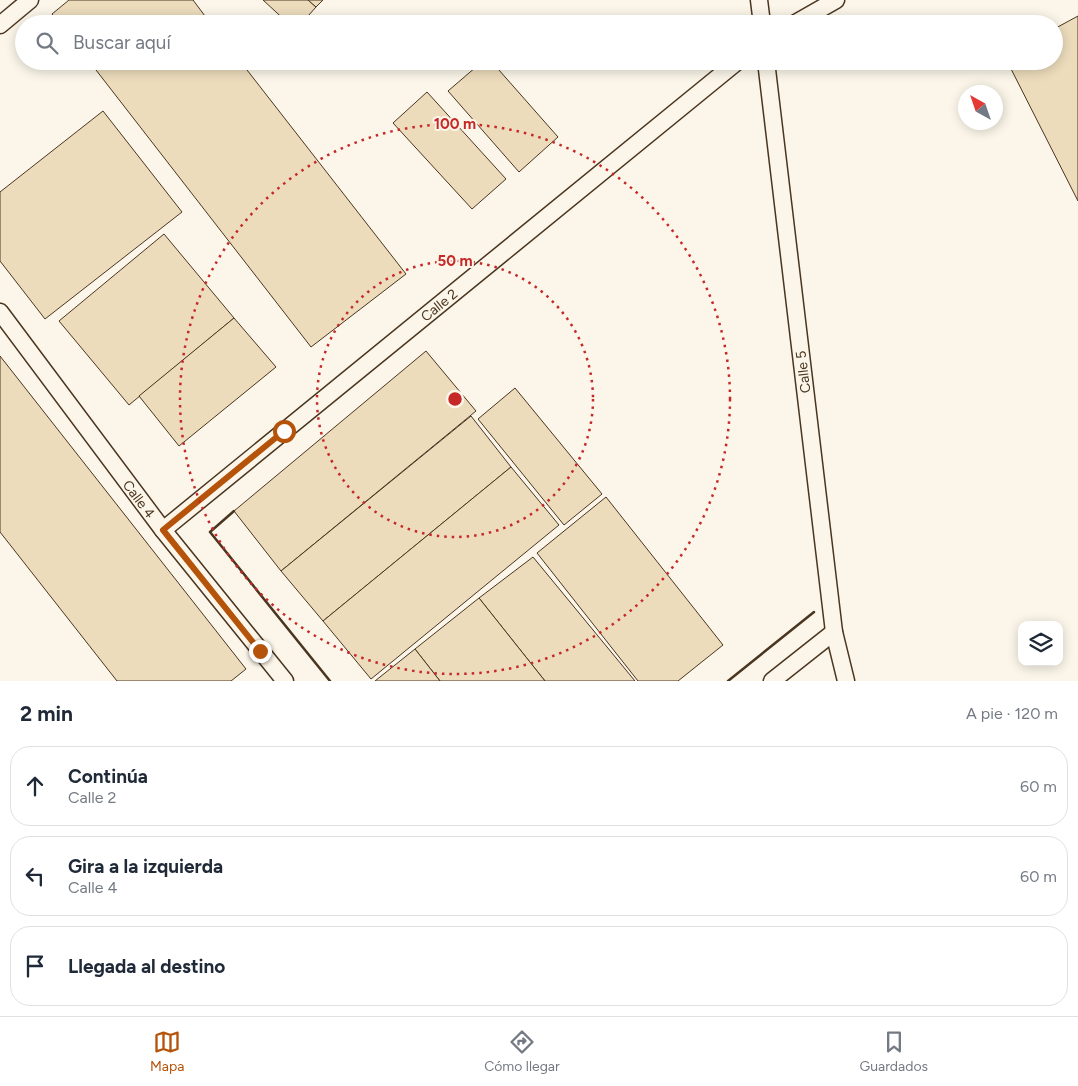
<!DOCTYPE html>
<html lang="es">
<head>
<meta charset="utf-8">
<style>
	:root { --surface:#fff; --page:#f6f6f7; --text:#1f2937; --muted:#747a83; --line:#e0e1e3; --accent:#b45309 }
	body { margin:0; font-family:Figtree,sans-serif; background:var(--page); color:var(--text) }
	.controls { position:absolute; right:15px; bottom:15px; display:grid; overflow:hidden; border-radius:10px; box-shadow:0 2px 12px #0003 }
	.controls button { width:45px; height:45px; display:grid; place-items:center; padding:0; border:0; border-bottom:1px solid var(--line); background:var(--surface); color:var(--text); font:25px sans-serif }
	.compass { position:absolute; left:958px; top:85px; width:45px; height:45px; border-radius:50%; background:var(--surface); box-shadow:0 2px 12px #0003; rotate:320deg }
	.stop { position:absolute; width:15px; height:15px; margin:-11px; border:4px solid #b45309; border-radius:50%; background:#fff }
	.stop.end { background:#b45309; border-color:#fff; box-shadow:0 1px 5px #0008 }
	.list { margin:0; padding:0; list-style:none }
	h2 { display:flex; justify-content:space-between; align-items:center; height:65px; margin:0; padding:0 20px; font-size:21px }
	h2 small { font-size:16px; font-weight:400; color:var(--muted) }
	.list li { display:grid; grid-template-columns:32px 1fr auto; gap:15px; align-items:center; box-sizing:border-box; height:80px; margin:0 10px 10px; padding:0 10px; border:1px solid var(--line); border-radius:20px }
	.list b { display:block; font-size:19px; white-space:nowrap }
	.list p { margin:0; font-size:16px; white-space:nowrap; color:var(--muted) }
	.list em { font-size:16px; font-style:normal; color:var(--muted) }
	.icon { flex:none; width:28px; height:28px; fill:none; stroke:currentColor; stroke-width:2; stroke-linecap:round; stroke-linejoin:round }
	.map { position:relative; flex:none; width:1078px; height:681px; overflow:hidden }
	.search { position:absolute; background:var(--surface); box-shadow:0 2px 12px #0003; left:15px; right:15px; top:15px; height:55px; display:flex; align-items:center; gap:12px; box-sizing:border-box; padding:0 18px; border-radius:28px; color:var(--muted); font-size:19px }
	.sheet { height:335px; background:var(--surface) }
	nav { display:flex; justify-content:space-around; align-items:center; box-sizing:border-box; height:70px; border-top:1px solid var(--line); background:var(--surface); font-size:14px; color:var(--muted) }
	nav a { display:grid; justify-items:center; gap:2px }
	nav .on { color:var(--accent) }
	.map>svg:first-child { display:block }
	.building { fill:#ecdcbc; stroke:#4a3520 }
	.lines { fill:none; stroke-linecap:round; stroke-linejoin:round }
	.street-casing { stroke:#4a3520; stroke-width:19 }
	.street { stroke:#fbf6e9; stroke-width:16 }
	.wall { stroke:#4a3520; stroke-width:2.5 }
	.route { stroke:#b45309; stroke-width:6 }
	.ring { fill:none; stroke:#c62828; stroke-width:2.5; stroke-dasharray:2.5 5 }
	.labels { text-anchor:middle; stroke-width:4; stroke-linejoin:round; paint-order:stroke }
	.street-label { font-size:14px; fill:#4a3520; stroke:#fbf6e9 }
	.centre { fill:#c62828; stroke:#fbf6e9; stroke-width:2.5 }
	.ring-label { font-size:15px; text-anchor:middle; font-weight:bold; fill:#c62828; stroke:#fbf6e9; stroke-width:4; stroke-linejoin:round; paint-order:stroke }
</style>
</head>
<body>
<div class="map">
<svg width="1078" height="681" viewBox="0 0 1078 681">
	<rect width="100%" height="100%" fill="#fbf6e9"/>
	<!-- building -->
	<g class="building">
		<polygon points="69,0 193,0 211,24 59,24 52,14"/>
		<polygon points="263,0 308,0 316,7 301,24 289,24"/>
		<polygon points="308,0 323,0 316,7"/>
		<polygon points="1078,16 1078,201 1007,61 1054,61 1054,29"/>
		<polygon points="89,61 240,61 406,274 311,347"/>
		<polygon points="483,61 491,61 558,137 519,172 448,91"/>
		<polygon points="427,92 506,179 472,209 393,123"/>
		<polygon points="103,111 182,212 45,319 0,261 0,192"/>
		<polygon points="164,234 234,318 129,405 59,321"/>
		<polygon points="234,318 276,367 179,446 139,396"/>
		<polygon points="426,351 476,411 281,571 234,511"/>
		<polygon points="0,356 246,669 231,681 117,681 0,532"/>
		<polygon points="515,388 602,494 564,525 478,419"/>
		<polygon points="471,416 511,467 323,621 281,571"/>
		<polygon points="511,467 559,525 371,679 323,621"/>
		<polygon points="606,497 723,645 678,681 638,681 537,553"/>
		<polygon points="533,557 635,681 545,681 479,598"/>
		<polygon points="479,598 545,681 440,681 415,649"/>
		<polygon points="415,649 440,681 375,681"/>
	</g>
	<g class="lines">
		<!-- street casing -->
		<g class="street-casing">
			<g id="street">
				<polyline points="759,0 762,24"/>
				<polyline points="794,24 836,0"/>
				<polyline points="0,25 30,0"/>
				<polyline points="766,61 834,632 846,681"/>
				<polyline points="0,312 163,530 285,681"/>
				<polyline points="163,530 738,61"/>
				<polyline points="772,681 834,632"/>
			</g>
		</g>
		<!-- street -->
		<use href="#street" class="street"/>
		<!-- wall -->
		<g class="wall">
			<polyline points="234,511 210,532 330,681"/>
			<polyline points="728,681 814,612"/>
		</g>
	</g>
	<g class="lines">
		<!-- route -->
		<polyline class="route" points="260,651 163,530 284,431"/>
	</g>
	<!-- distance rings -->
	<g class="ring">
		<circle cx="455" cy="399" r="138"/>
		<circle cx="455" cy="399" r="275"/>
	</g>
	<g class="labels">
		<!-- street labels -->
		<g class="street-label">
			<text transform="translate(439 305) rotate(-39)" y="5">Calle 2</text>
			<text transform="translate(803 372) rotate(-97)" y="5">Calle 5</text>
			<text transform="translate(139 499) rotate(53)" y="5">Calle 4</text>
		</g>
	</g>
	<circle cx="455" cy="399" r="8" class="centre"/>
	<g class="ring-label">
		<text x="455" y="129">100 m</text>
		<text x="455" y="266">50 m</text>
	</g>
</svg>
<div class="controls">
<button><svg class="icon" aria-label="layers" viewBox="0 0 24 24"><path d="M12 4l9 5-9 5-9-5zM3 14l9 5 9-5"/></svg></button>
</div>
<svg class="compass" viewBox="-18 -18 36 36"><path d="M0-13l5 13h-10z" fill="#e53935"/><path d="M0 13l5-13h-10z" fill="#747a83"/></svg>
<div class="stop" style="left:284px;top:431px"></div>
<div class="stop end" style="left:260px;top:651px"></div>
<div class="search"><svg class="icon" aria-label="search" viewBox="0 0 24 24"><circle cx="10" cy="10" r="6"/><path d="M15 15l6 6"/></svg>Buscar aquí</div>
</div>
<section class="sheet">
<h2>2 min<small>A pie · 120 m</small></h2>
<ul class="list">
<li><svg class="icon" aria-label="ahead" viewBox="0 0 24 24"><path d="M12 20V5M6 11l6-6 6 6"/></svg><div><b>Continúa</b><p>Calle 2</p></div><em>60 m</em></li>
<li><svg class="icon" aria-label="left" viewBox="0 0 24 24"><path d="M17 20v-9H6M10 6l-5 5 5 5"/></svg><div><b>Gira a la izquierda</b><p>Calle 4</p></div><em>60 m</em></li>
<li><svg class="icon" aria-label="arrive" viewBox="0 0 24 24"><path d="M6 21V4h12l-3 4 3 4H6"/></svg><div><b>Llegada al destino</b></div></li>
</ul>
</section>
<nav>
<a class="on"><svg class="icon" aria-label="map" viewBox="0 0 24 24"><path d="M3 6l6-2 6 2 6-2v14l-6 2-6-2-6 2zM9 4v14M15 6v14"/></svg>Mapa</a>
<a><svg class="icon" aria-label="directions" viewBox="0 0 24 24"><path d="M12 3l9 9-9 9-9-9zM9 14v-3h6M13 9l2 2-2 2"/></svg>Cómo llegar</a>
<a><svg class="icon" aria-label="saved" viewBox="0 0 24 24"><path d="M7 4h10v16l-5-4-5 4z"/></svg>Guardados</a>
</nav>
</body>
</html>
